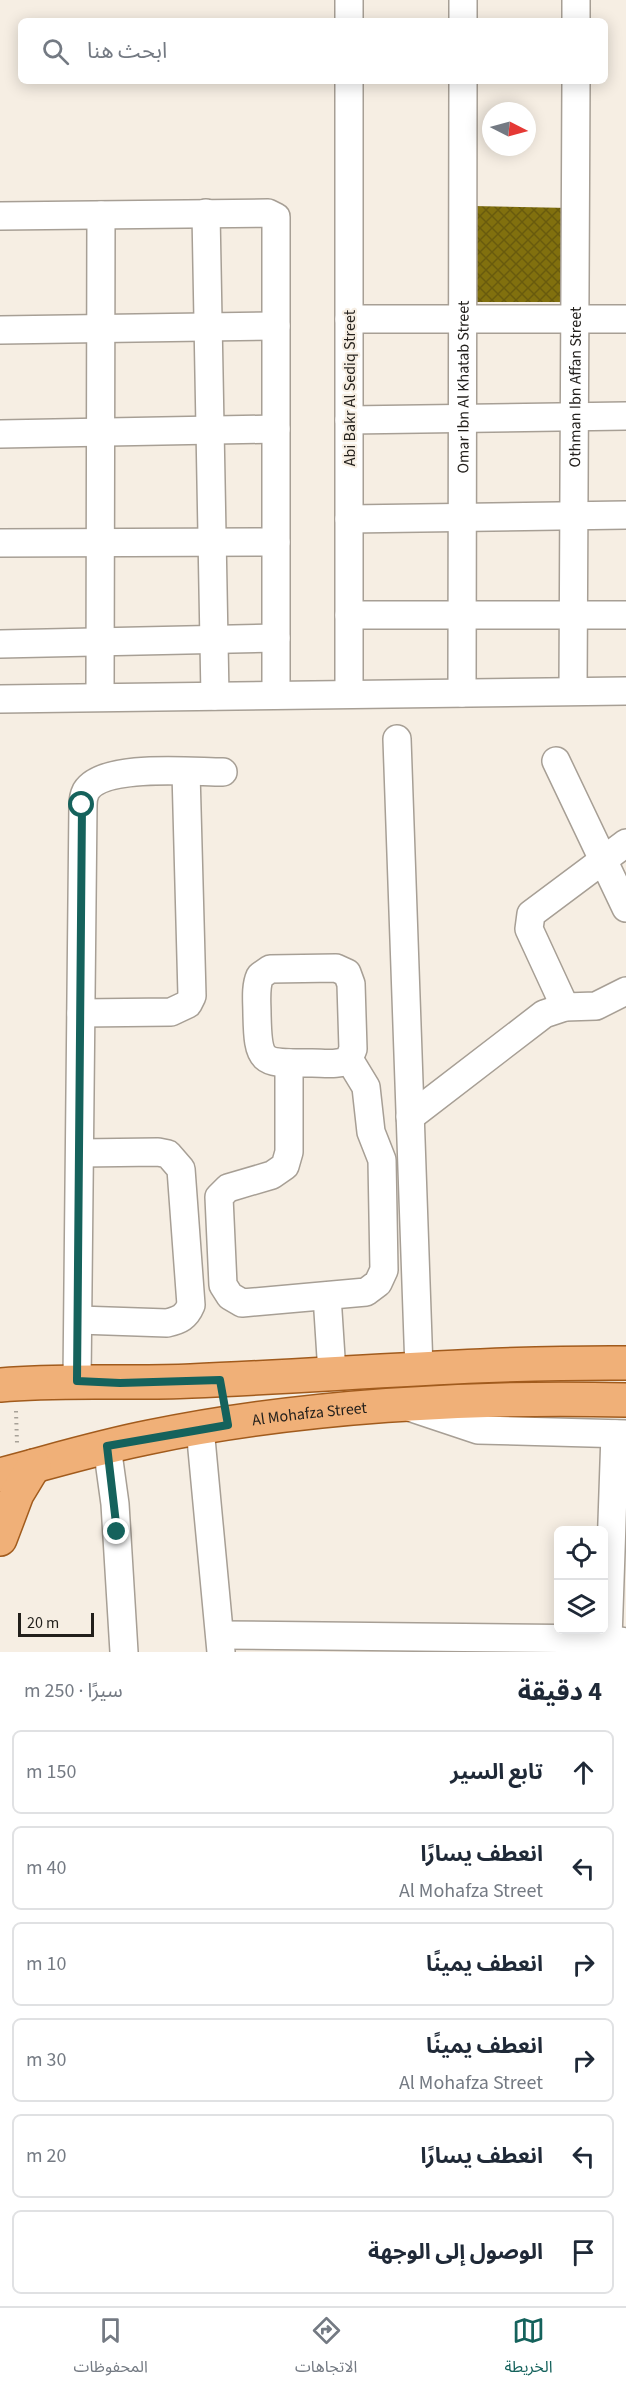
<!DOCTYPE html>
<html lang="ar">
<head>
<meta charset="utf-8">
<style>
	:root { --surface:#fff; --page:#f2f2f3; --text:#1f2937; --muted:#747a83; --line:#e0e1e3; --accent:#15625c }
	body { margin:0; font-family:"Source Sans 3","Noto Sans Arabic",sans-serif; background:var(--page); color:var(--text); direction:rtl }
	.controls { position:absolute; right:18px; bottom:18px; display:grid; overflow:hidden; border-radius:9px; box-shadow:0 3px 15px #0003 }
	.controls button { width:54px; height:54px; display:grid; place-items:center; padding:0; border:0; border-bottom:2px solid var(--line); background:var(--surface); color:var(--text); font:30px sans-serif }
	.compass { position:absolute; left:482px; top:102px; width:54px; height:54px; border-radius:50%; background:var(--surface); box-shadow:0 3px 15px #0003; rotate:96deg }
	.scale { position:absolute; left:18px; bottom:15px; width:76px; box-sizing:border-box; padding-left:6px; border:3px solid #221f1b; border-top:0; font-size:16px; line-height:21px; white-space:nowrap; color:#221f1b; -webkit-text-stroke:4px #f6eee3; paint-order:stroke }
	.stop { position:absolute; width:18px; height:18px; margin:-14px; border:4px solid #15625c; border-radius:50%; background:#fff }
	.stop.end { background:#15625c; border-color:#fff; box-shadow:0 2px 6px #0008 }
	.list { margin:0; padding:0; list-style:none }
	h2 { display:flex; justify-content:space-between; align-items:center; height:78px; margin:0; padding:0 24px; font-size:26px }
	h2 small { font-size:20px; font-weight:400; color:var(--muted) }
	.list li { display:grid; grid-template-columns:39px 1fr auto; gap:18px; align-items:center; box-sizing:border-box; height:84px; margin:0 12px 12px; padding:0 12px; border:2px solid var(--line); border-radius:9px }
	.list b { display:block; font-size:22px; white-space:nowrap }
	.list p { margin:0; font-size:20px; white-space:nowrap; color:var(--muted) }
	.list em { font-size:20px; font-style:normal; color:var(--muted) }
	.icon { flex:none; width:33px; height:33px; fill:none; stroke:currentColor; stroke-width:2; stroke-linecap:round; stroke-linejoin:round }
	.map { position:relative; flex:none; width:626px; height:1652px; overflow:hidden; direction:ltr }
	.search { position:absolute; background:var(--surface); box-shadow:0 3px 15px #0003; left:18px; right:18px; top:18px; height:66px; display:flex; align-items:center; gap:15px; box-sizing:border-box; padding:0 21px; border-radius:9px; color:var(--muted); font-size:22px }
	.sheet { height:654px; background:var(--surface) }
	nav { display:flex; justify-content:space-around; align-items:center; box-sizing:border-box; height:84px; border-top:2px solid var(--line); background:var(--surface); font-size:16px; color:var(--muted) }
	nav a { display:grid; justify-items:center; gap:3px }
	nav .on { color:var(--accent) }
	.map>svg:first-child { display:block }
	.building { fill:url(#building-cross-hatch) }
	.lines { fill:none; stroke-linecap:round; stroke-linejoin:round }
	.minor-casing { stroke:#a79f95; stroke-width:30 }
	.major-casing { stroke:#a15b1d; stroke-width:36 }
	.path { stroke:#a7a198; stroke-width:4; stroke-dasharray:1.5 4.5; stroke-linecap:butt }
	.minor { stroke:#fff; stroke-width:27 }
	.major { stroke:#f0b078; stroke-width:33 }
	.route { stroke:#15625c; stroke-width:8 }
	.labels { text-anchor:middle; stroke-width:4.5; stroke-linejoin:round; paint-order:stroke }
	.street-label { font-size:16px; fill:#221f1b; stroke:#f6eee3 }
</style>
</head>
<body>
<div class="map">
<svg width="626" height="1652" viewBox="0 0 626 1652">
	<defs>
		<pattern id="building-cross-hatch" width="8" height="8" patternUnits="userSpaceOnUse" patternTransform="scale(1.5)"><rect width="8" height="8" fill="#81700e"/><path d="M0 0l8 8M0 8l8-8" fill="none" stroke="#695b0d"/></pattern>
	</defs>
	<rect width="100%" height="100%" fill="#f6eee3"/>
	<!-- building -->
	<polygon class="building" points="472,206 570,208 568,302 471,302"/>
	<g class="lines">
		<!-- minor casing -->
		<g class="minor-casing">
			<g id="minor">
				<polyline points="349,0 349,21"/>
				<polyline points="463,21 463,0"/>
				<polyline points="576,21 576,0"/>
				<polyline points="349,81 349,694"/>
				<polyline points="206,213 215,696"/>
				<polyline points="0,216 268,213 276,217 276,695"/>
				<polyline points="349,319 626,319"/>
				<polyline points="0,330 276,326"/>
				<polyline points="349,420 626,416"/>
				<polyline points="0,434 276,429"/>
				<polyline points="349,519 626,515"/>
				<polyline points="0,543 276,542"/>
				<polyline points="349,615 626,615"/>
				<polyline points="0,644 276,638"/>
				<path id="s1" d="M573 691 576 81"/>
				<path id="s2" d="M462 693 463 81"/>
				<polyline points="100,697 101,215"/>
				<polyline points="0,699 626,691"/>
				<polyline points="397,739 419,1369"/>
				<polyline points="556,761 626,908"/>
				<path d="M336 968 347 973 351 984 353 1049 349 1059C339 1066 324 1063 312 1063 262 1063 258 1066 257 1014 257 1002 255 987 260 976L270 969Z"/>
				<polyline points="565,1007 529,929 531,914 626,843"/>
				<polyline points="81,1013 171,1012 188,1004 192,996 186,772"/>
				<polyline points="289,1063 289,1152 285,1166 272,1175 228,1188 219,1197 223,1285 230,1296 242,1303 366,1292 378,1283 384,1270 382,1160 371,1132 366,1087 349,1059"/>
				<polyline points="410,1117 544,1014 565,1007 596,1006 626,991"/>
				<polyline points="327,1296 332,1373"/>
				<path d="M79 1320 167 1323C180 1320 186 1317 191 1305L181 1169 168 1154 158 1152 80 1153"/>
				<path d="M77 1381 83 805C83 801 84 795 86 791 103 763 192 772 223 772"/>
				<polyline points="406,1406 478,1430 626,1434"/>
				<polyline points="200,1428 221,1652"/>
				<polyline points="107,1446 115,1504 124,1652"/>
				<polyline points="220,1635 608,1639 626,1642"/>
				<polyline points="608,1639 615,1434"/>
			</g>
		</g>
		<!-- major casing -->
		<g class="major-casing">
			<g id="major">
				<path d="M0 1385C63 1379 127 1384 191 1381 336 1375 481 1362 626 1363"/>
				<path id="s3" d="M0 1475C50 1462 99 1447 150 1437 300 1406 473 1396 626 1400"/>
				<polyline points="0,1539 17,1494 34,1466"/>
			</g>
		</g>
		<!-- path -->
		<polyline class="path" points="16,1411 17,1443"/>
		<!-- minor -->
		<use href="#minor" class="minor"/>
		<!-- major -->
		<use href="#major" class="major"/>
	</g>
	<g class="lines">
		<!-- route -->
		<polyline class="route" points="82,805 77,1381 120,1383 220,1380 228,1425 107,1446 117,1532"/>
	</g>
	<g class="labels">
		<!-- street labels -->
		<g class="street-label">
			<text dy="6" stroke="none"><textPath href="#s1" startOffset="304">Othman Ibn Affan Street</textPath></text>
			<text dy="6" stroke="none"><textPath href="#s2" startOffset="306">Omar Ibn Al Khatab Street</textPath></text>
			<text transform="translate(349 388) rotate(-90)" y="6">Abi Bakr Al Sediq Street</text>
			<text dy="6" stroke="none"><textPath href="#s3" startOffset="316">Al Mohafza Street</textPath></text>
		</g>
	</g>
</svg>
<div class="controls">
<button><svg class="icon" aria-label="locate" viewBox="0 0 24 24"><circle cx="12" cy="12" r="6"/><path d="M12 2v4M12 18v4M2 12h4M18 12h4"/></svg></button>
<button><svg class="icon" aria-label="layers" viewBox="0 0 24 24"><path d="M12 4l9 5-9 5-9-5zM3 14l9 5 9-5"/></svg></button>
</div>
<svg class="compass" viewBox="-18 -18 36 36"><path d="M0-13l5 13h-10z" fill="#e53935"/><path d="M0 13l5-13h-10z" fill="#747a83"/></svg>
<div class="scale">20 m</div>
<div class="stop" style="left:82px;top:805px"></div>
<div class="stop end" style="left:117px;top:1532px"></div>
<div class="search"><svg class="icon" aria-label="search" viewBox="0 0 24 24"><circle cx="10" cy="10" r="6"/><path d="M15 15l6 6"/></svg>ابحث هنا</div>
</div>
<section class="sheet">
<h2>4 دقيقة<small>سيرًا · 250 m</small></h2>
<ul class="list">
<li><svg class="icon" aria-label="ahead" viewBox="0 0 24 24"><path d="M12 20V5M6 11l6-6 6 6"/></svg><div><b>تابع السير</b></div><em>150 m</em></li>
<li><svg class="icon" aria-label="left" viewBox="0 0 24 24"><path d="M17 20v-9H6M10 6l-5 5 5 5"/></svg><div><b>انعطف يسارًا</b><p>Al Mohafza Street</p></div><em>40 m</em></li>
<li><svg class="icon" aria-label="right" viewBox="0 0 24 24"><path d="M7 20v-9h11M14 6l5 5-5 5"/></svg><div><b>انعطف يمينًا</b></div><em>10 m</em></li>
<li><svg class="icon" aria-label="right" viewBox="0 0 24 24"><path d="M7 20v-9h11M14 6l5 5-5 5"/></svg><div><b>انعطف يمينًا</b><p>Al Mohafza Street</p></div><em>30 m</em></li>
<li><svg class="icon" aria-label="left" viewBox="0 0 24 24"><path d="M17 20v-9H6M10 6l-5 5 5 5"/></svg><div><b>انعطف يسارًا</b></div><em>20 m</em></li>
<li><svg class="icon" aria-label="arrive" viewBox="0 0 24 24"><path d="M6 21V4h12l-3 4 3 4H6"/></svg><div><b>الوصول إلى الوجهة</b></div></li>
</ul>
</section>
<nav>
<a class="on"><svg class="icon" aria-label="map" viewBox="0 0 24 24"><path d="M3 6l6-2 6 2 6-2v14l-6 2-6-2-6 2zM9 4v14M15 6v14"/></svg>الخريطة</a>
<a><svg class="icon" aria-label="directions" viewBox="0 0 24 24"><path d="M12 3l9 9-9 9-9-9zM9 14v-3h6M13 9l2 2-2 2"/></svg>الاتجاهات</a>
<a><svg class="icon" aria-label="saved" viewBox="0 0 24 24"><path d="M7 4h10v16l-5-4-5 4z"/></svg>المحفوظات</a>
</nav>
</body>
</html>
